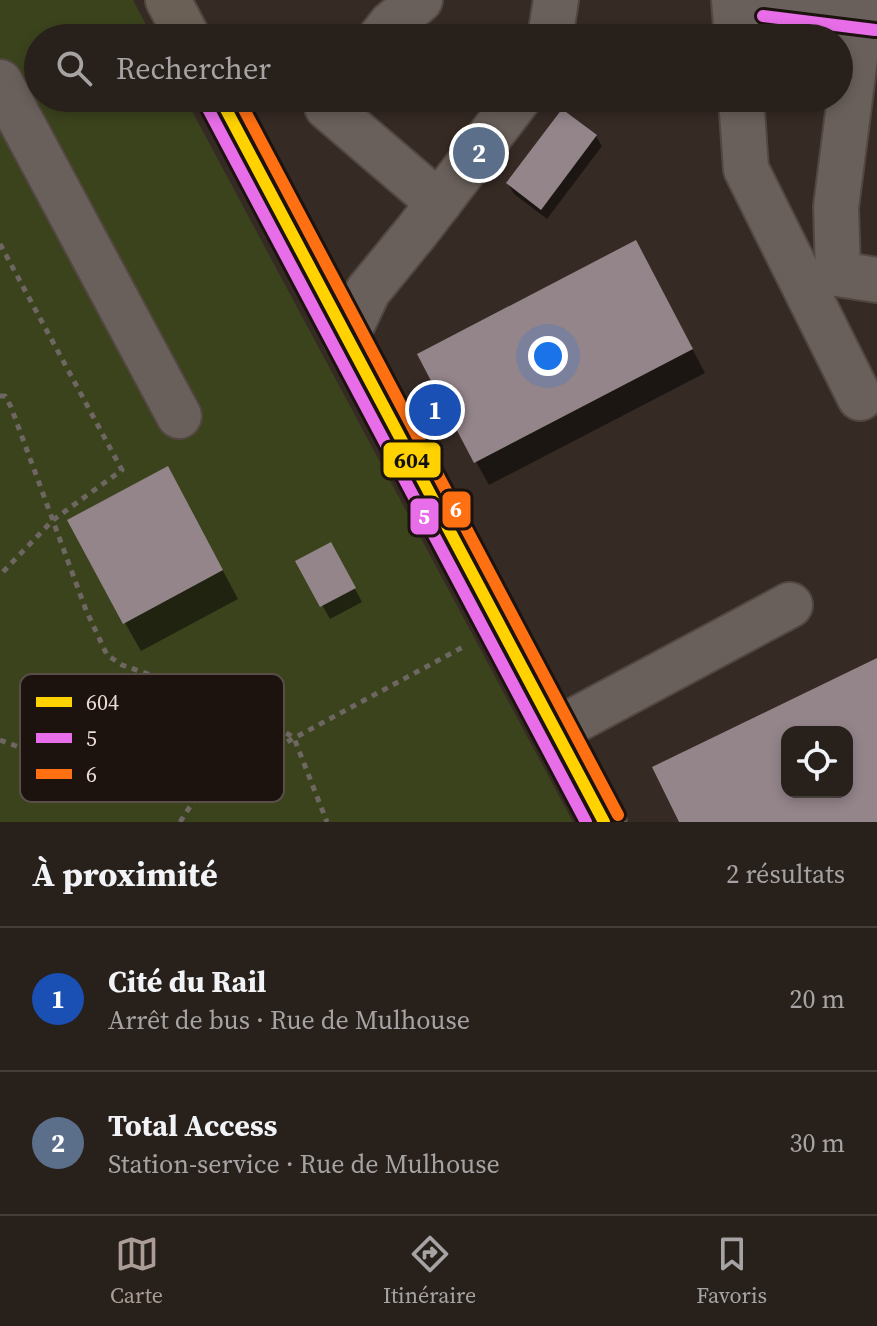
<!DOCTYPE html>
<html lang="fr">
<head>
<meta charset="utf-8">
<style>
	:root { --surface:#28201b; --page:#342d28; --text:#f1f3f6; --muted:#a5a3a3; --line:#443e3a; --accent:#ab9d96 }
	body { margin:0; font-family:"Source Serif 4",serif; background:var(--page); color:var(--text) }
	.controls { position:absolute; right:24px; bottom:24px; display:grid; overflow:hidden; border-radius:16px; box-shadow:0 4px 12px #0003 }
	.controls button { width:72px; height:72px; display:grid; place-items:center; padding:0; border:0; border-bottom:2px solid var(--line); background:var(--surface); color:var(--text); font:40px sans-serif }
	.you { position:absolute; left:548px; top:356px; width:28px; height:28px; margin:-20px; border:6px solid #fff; border-radius:50%; background:#1a73e8; box-shadow:0 0 0 12px #1a73e833 }
	.badge { display:grid; place-items:center; width:52px; height:52px; border-radius:50%; background:var(--accent); color:#fff; font-size:26px; font-weight:700 }
	.pin { position:absolute; translate:-50% -50%; border:4px solid #fff; box-shadow:0 2px 8px #0006 }
	.list { margin:0; padding:0; list-style:none }
	h2 { display:flex; justify-content:space-between; align-items:center; height:104px; margin:0; padding:0 32px; font-size:34px }
	h2 small { font-size:26px; font-weight:400; color:var(--muted) }
	.list li { display:grid; grid-template-columns:52px 1fr auto; gap:24px; align-items:center; box-sizing:border-box; height:144px; padding:0 32px; border-top:2px solid var(--line) }
	.list b { display:block; font-size:30px; white-space:nowrap }
	.list p { margin:0; font-size:26px; white-space:nowrap; color:var(--muted) }
	.list em { font-size:26px; font-style:normal; color:var(--muted) }
	.icon { flex:none; width:44px; height:44px; fill:none; stroke:currentColor; stroke-width:2; stroke-linecap:round; stroke-linejoin:round }
	.map { position:relative; flex:none; width:877px; height:822px; overflow:hidden }
	.search { position:absolute; background:var(--surface); box-shadow:0 4px 12px #0003; left:24px; right:24px; top:24px; height:88px; display:flex; align-items:center; gap:20px; box-sizing:border-box; padding:0 28px; border-radius:44px; color:var(--muted); font-size:30px }
	.sheet { height:392px; background:var(--surface) }
	nav { display:flex; justify-content:space-around; align-items:center; box-sizing:border-box; height:112px; border-top:2px solid var(--line); background:var(--surface); font-size:22px; color:var(--muted) }
	nav a { display:grid; justify-items:center; gap:4px }
	nav .on { color:var(--accent) }
	.map>svg:first-child { display:block }
	.green { fill:#3b431d }
	.shadow { fill:#0007 }
	.building { fill:#94858b; fill-rule:evenodd }
	.lines { fill:none; stroke-linecap:round; stroke-linejoin:round }
	.minor-casing { stroke:#524741; stroke-width:48 }
	.major-casing { stroke:#524741; stroke-width:48 }
	.path { stroke:#6e6661; stroke-width:5; stroke-dasharray:6 6; stroke-linecap:butt }
	.minor { stroke:#6a605b; stroke-width:44 }
	.major { stroke:#6b6056; stroke-width:44 }
	.bus-1-casing { stroke:#1c120e; stroke-width:18 }
	.bus-2-casing { stroke:#1c120e; stroke-width:18 }
	.bus-3-casing { stroke:#1c120e; stroke-width:18 }
	.bus-1 { stroke:#ffd200; stroke-width:12 }
	.bus-2 { stroke:#e86de8; stroke-width:12 }
	.bus-3 { stroke:#ff7013; stroke-width:12 }
	.key { fill:#1c120e; stroke:#5a4e49; stroke-width:2 }
	.key-label { font-size:22px; fill:#eadbd4 }
	.line-badge { stroke:#1c120e; stroke-width:3 }
	.badge-label { font-size:22px; text-anchor:middle; font-weight:bold; fill:#fff }
	.pale-badge-label { font-size:22px; text-anchor:middle; font-weight:bold; fill:#111 }
</style>
</head>
<body>
<div class="map">
<svg width="877" height="822" viewBox="0 0 877 822">
	<rect width="100%" height="100%" fill="#362a24"/>
	<!-- green -->
	<polygon class="green" points="0,0 133,0 153,38 38,38 38,98 185,98 573,822 0,822"/>
	<!-- shadow -->
	<g class="shadow">
		<polygon points="596,136 602,146 547,219 514,194 508,184"/>
		<polygon points="649,266 705,373 489,485 476,462"/>
		<polygon points="183,496 238,599 141,651 125,623"/>
		<polygon points="331,544 362,602 330,619 298,562"/>
	</g>
	<!-- building -->
	<g class="building">
		<polygon points="562,109 597,135 541,210 506,183"/>
		<polygon points="636,240 693,349 474,463 417,354"/>
		<polygon points="168,466 223,570 123,624 67,520"/>
		<polygon points="331,542 356,588 320,607 295,561"/>
		<path d="M877 658V822H679L652 767ZM787 732H847V792H787Z"/>
	</g>
	<g class="lines">
		<!-- minor casing -->
		<g class="minor-casing">
			<g id="minor">
				<polyline points="734,0 737,38"/>
				<polyline points="765,0 877,14"/>
				<polyline points="861,11 836,207 838,274 877,280"/>
				<polyline points="380,38 391,24 420,0"/>
				<polyline points="550,38 556,0"/>
				<polyline points="0,82 179,416"/>
				<polyline points="334,98 327,107 439,203"/>
				<polyline points="741,98 746,169 860,398"/>
				<polyline points="346,338 368,291 417,231 519,98"/>
				<polyline points="555,731 790,605"/>
			</g>
		</g>
		<!-- major casing -->
		<g class="major-casing">
			<g id="major">
				<polyline points="168,0 188,38"/>
				<polyline points="220,98 604,822"/>
			</g>
		</g>
		<!-- path -->
		<g class="path">
			<polyline points="231,25 238,38"/>
			<polyline points="0,244 122,470 53,520 0,575"/>
			<polyline points="0,396 5,396 11,407 86,610 107,655 122,665 219,699 267,720 294,738 327,822"/>
			<polyline points="0,740 46,757 100,769 174,778 233,771 463,647"/>
			<polyline points="180,822 193,802 232,771"/>
		</g>
		<!-- minor -->
		<use href="#minor" class="minor"/>
		<!-- major -->
		<use href="#major" class="major"/>
		<!-- bus-1 casing -->
		<g class="bus-1-casing">
			<polyline id="bus-1" points="220,98 604,822"/>
		</g>
		<!-- bus-2 casing -->
		<g class="bus-2-casing">
			<g id="bus-2">
				<polyline points="763,16 875,30"/>
				<polyline points="206,105 586,822"/>
			</g>
		</g>
		<!-- bus-3 casing -->
		<g class="bus-3-casing">
			<polyline id="bus-3" points="238,98 618,815"/>
		</g>
		<!-- bus-1 -->
		<use href="#bus-1" class="bus-1"/>
		<!-- bus-2 -->
		<use href="#bus-2" class="bus-2"/>
		<!-- bus-3 -->
		<use href="#bus-3" class="bus-3"/>
	</g>
	<!-- legend -->
	<rect x="20" y="674" width="264" height="128" rx="12" class="key"/>
	<rect x="36" y="697" width="36" height="10" fill="#ffd200"/>
	<rect x="36" y="733" width="36" height="10" fill="#e86de8"/>
	<rect x="36" y="769" width="36" height="10" fill="#ff7013"/>
	<g class="key-label">
		<text x="86" y="710">604</text>
		<text x="86" y="746">5</text>
		<text x="86" y="782">6</text>
	</g>
	<g class="line-badge">
		<rect x="382" y="441" width="60" height="38" rx="8" fill="#ffd200"/>
		<rect x="441" y="490" width="31" height="39" rx="8" fill="#ff7013"/>
		<rect x="409" y="497" width="31" height="39" rx="8" fill="#e86de8"/>
	</g>
	<g class="badge-label">
		<text x="456" y="517">6</text>
		<text x="424" y="524">5</text>
	</g>
	<g class="pale-badge-label">
		<text x="412" y="468">604</text>
	</g>
</svg>
<div class="controls">
<button><svg class="icon" aria-label="locate" viewBox="0 0 24 24"><circle cx="12" cy="12" r="6"/><path d="M12 2v4M12 18v4M2 12h4M18 12h4"/></svg></button>
</div>
<div class="you"></div>
<div class="pin badge" style="left:435px;top:410px;background:#1a4fb4">1</div>
<div class="pin badge" style="left:479px;top:153px;background:#5c6f8a">2</div>
<div class="search"><svg class="icon" aria-label="search" viewBox="0 0 24 24"><circle cx="10" cy="10" r="6"/><path d="M15 15l6 6"/></svg>Rechercher</div>
</div>
<section class="sheet">
<h2>À proximité<small>2 résultats</small></h2>
<ul class="list">
<li><span class="badge" style="background:#1a4fb4">1</span><div><b>Cité du Rail</b><p>Arrêt de bus · Rue de Mulhouse</p></div><em>20 m</em></li>
<li><span class="badge" style="background:#5c6f8a">2</span><div><b>Total Access</b><p>Station-service · Rue de Mulhouse</p></div><em>30 m</em></li>
</ul>
</section>
<nav>
<a class="on"><svg class="icon" aria-label="map" viewBox="0 0 24 24"><path d="M3 6l6-2 6 2 6-2v14l-6 2-6-2-6 2zM9 4v14M15 6v14"/></svg>Carte</a>
<a><svg class="icon" aria-label="directions" viewBox="0 0 24 24"><path d="M12 3l9 9-9 9-9-9zM9 14v-3h6M13 9l2 2-2 2"/></svg>Itinéraire</a>
<a><svg class="icon" aria-label="saved" viewBox="0 0 24 24"><path d="M7 4h10v16l-5-4-5 4z"/></svg>Favoris</a>
</nav>
</body>
</html>
